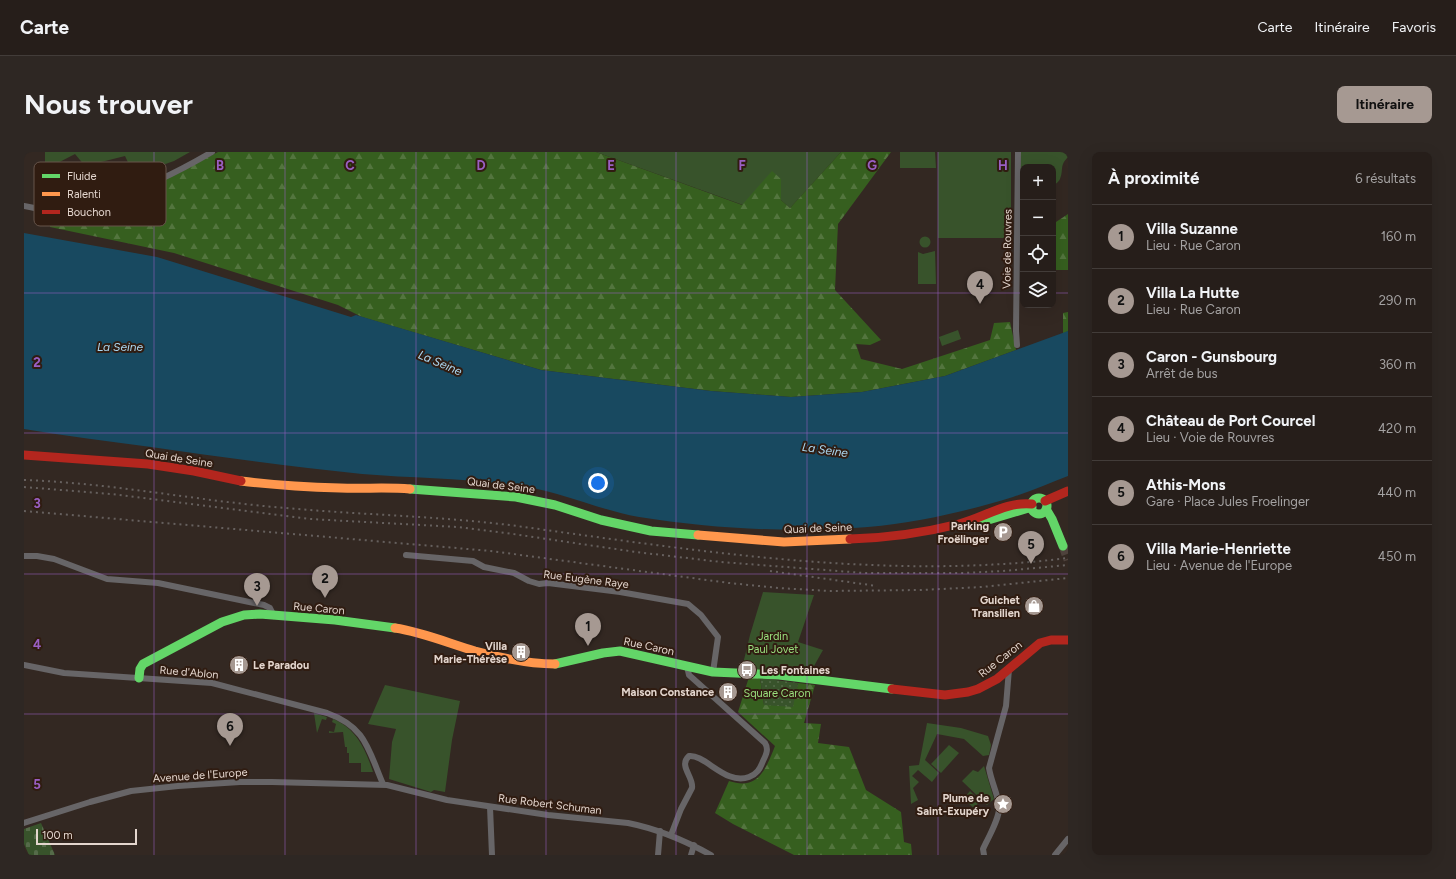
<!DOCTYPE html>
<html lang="fr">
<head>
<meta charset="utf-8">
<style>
	:root { --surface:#261e1a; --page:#2e2723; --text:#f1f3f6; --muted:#a4a2a2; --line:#423c39; --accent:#a69992 }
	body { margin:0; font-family:Figtree,sans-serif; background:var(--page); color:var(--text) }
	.controls { position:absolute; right:12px; top:12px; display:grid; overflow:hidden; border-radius:8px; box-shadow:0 4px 16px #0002 }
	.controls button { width:36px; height:36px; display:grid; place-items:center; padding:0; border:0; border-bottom:1px solid var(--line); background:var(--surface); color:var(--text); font:20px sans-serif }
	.scale { position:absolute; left:12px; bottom:10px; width:101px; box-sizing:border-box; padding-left:4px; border:2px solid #e4d6ce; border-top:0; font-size:11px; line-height:14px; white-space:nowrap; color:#e4d6ce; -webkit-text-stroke:3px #301c11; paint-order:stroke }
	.you { position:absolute; left:574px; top:331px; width:14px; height:14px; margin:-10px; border:3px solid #fff; border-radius:50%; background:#1a73e8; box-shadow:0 0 0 6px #1a73e833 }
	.badge { display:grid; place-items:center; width:26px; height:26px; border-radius:50%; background:var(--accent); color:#111; font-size:13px; font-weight:700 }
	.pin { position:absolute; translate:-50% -33px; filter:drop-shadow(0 1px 2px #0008) }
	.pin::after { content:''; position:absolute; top:21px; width:14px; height:12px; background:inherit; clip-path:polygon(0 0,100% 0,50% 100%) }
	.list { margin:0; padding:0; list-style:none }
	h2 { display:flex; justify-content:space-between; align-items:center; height:52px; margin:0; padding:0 16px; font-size:17px }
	h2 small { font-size:13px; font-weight:400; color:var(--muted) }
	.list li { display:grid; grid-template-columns:26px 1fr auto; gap:12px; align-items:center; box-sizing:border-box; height:64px; padding:0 16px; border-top:1px solid var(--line) }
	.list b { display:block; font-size:15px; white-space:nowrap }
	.list p { margin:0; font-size:13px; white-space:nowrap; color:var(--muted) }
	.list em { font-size:13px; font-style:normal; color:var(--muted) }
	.icon { flex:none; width:22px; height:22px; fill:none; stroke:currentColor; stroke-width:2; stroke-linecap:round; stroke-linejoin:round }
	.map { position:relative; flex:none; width:1044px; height:703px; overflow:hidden; border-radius:8px }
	header { display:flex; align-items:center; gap:24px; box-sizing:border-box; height:56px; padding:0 20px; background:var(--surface); border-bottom:1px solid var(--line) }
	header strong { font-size:19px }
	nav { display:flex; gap:22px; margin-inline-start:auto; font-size:14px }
	.intro { display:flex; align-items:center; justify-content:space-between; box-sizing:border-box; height:96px; padding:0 24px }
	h1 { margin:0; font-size:28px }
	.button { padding:10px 18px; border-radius:8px; background:var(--accent); color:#111; font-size:14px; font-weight:700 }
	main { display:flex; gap:24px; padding:0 24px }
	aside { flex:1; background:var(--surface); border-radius:8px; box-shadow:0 4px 16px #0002 }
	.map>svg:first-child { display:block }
	.green { fill:#38532b }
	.forest { fill:url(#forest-firs) }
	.cemetery { fill:url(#cemetery-stones) }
	.park { fill:url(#park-dots) }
	.water { fill:#184960 }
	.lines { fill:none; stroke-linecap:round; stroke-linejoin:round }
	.secondary-tunnel { stroke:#4e423c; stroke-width:9; stroke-dasharray:9 4.5; stroke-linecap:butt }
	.street { stroke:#676567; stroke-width:6 }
	.fast { stroke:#63d668; stroke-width:9 }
	.slow { stroke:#ff974d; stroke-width:9 }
	.jam { stroke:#b3261e; stroke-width:9 }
	.rail { stroke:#66605e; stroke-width:2; stroke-dasharray:2 4; stroke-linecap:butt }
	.grid { fill:none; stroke:#9a5fc4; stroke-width:1; stroke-opacity:0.55 }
	.labels { text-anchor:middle; stroke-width:4; stroke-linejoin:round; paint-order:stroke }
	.street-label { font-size:11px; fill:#e4d6ce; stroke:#301c11 }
	.poi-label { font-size:11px; font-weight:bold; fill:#e4d6ce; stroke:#301c11; text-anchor:end }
	.park-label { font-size:11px; fill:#9ae07e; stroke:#301c11 }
	.water-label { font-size:12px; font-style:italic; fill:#abd8f2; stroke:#301c11 }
	.key { fill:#301c11; stroke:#66544a; stroke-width:1 }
	.key-label { font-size:11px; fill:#e4d6ce }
	.grid-label { font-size:13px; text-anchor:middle; font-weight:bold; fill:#9a5fc4; stroke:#301c11; stroke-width:4; stroke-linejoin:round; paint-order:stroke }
</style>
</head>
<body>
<header>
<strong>Carte</strong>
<nav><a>Carte</a><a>Itinéraire</a><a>Favoris</a></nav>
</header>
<div class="intro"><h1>Nous trouver</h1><a class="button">Itinéraire</a></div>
<main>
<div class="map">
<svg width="1044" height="703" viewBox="0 0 1044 703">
	<defs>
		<pattern id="forest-firs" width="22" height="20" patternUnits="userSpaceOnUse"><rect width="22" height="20" fill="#365f1f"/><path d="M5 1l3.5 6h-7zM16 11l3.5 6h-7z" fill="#53753e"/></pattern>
		<pattern id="cemetery-stones" width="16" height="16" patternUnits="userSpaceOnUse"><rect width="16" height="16" fill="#38532b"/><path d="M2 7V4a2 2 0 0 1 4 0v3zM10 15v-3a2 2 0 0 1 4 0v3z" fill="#556b49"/></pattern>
		<pattern id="park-dots" width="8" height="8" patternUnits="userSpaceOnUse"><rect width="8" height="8" fill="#38532b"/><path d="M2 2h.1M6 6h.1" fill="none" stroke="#556b49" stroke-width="1.8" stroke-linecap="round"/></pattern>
	</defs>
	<rect width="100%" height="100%" fill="#332822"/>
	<!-- green -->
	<g class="green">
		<polygon points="21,0 166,0 150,9 110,23 101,4 61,14 51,2 24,16 21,15"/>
		<polygon points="572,0 817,0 766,56 757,48 757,27 719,53"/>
		<polygon points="876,0 911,0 912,16 876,16"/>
		<rect x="914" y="0" width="73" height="86"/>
		<path d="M997 0H1044V5C1035 14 1040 18 1036 27 1035 30 1031 32 1029 34V15H999V49H996Z"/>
		<circle cx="901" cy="90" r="5.5"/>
		<polygon points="911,99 912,132 894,132 894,100 899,102"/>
		<polygon points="934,178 937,187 918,194 915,185"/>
		<polygon points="739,440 790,443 774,490 799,498 785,523 757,519 752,517 748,519 718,516 726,483"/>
		<polygon points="361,533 436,549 428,588 421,640 410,638 407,640 365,627 368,590 372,577 344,572"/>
		<polygon points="290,561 303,565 302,568 298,567 293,581"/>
		<path d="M309 567C332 576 342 598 349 620H337V611H325V601H323V595H321L319 580 305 581V579L310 580 312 572 308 570Z"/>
		<polygon points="903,571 937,576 964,584 967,593 965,603 959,604 940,587 913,582 901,608 915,621 908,630 894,618 888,624 895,630 889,636 894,648 887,652 885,614 895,613"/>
		<polygon points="925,593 935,601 917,621 907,612"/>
		<polygon points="960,614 970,647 963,653 938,629 949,618 954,620"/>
		<polygon points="946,639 956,649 950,656 939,647"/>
	</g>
	<!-- forest -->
	<g class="forest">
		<polygon points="194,0 572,0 718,53 748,19 757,27 757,48 766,56 817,0 867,0 814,72 811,138 857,188 846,193 832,192 837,207 878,217 966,188 970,171 986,170 992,198 921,224 838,240 767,245 687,239 517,218 338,165 314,153 150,101 26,75 26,71 146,25"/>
		<polygon points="1044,62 1044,118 1029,118 1029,72"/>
		<polygon points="1044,160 1044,179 1039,182 1039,161"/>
		<path d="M725 525 736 526 740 553 773 536 774 531 791 533 780 571 797 572 794 591 825 595 842 638 877 660 880 690 887 692 888 703H770L709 672 691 661 705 629C735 639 742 616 751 594L714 560Z"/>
	</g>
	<!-- cemetery -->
	<polygon class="cemetery" points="17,671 31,703 5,703 0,692 0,677"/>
	<!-- park -->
	<polygon class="park" points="736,526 774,531 769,555 740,553"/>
	<!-- water -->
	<path class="water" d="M0 81 133 105 327 165 332 163 517 218 687 239 767 245 838 240 921 224 1044 179V324C1026 331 1008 339 989 345 943 359 893 371 844 375 768 381 690 377 615 365 587 360 561 350 533 342 516 337 499 334 481 332 434 326 386 326 338 322 267 315 197 305 127 295 84 289 42 284 0 277Z"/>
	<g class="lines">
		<!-- secondary-tunnel -->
		<polyline class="secondary-tunnel" points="1039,394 1044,408"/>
		<!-- street -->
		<g class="street">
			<path d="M0 54C14 57 28 60 43 59 56 57 69 53 82 49 119 37 154 20 188 0"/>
			<polyline points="993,193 992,179 994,0"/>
			<polyline points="382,403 449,409 460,415 490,421 505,429 515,432 524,431 596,440 664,452 677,463 694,485 689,520"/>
			<polyline points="0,404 13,404 30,407 83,427 134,431 240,453 246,456 250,464"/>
			<path d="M0 513 40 521 188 531 303 561C342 575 344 597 359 632"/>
			<polyline points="466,655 468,703"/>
			<path d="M0 671 66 650 107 639 154 634 216 630H248L363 633 423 648 524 663 604 671C634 677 660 688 687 703"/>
			<path d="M647 683 657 657 668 636C670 625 654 614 665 604 681 602 702 634 725 625 733 622 736 617 739 609 742 603 745 597 741 591L665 523 663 514"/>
			<polyline points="634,703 636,679"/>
			<polyline points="667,703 670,693"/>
			<path d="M960 703 959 697C964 686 977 664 975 653 973 640 967 629 965 616L982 554 985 517"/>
			<polyline points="1031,703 1044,687"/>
		</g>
		<!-- fast -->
		<g class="fast">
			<polyline points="386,337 492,345 531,353 577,368 627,379 674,383"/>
			<circle cx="1015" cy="354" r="8"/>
			<polyline points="1022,357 1028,367 1039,394"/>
			<polyline points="948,369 961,369 1008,355"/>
			<polyline points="531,512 579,501 596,499 689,520 755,523 868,537"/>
			<polyline points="115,526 116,517 119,512 198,470 220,463 236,462 311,468 371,476"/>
		</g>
		<!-- slow -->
		<g class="slow">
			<path d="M217 329C250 333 283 335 316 336 339 337 363 335 386 337"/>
			<polyline points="674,383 760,390 826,387"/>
			<path d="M371 476C398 480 424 491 451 499 477 506 504 512 531 512"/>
		</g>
		<!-- jam -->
		<g class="jam">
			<polyline points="0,303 124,312 170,319 217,329"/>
			<polyline points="1021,349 1044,339"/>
			<path d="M826 387C863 386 899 381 935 372 959 366 983 349 1008 352"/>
			<polyline points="868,537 921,543 944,540 954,537 973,527 1016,491 1027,488 1044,488"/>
		</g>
		<!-- rail -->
		<g class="rail">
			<path d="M0 328C88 331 174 349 262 356 339 363 416 364 493 374 675 399 860 429 1044 406"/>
			<polyline points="0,335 87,342 286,367 434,375 482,381 612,400 697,410 840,421 940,421 979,419 1044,413"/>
			<polyline points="0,359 467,399 705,431 755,436 805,439 897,438 958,435 1044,426"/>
			<polyline points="746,419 853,434"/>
		</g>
	</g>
	<!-- grid -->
	<path class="grid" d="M130 0V703M261 0V703M392 0V703M522 0V703M652 0V703M783 0V703M914 0V703M0 141H999M1029 141H1044M0 281H1044M0 422H1044M0 562H1044"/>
	<!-- icons -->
	<defs>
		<g id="parking-disc" transform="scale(1)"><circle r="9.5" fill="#a69992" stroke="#301c11"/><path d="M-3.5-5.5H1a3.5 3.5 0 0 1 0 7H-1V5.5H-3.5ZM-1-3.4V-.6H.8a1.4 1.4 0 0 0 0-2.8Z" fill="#fff"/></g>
		<g id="shop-disc" transform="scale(1)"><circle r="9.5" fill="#a69992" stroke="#301c11"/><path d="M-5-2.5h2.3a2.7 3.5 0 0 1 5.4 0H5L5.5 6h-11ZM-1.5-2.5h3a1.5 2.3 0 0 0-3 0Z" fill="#fff"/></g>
		<g id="building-disc" transform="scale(1)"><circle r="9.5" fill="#a69992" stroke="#301c11"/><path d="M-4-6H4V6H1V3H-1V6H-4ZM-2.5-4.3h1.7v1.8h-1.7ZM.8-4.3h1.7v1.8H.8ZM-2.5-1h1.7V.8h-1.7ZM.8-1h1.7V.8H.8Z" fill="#fff"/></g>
		<g id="bus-disc" transform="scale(1)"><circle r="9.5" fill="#a69992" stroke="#301c11"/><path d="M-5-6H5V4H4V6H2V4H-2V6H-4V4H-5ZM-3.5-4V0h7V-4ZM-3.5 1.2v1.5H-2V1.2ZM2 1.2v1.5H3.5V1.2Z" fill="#fff"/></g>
		<g id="sight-disc" transform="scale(1)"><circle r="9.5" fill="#a69992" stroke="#301c11"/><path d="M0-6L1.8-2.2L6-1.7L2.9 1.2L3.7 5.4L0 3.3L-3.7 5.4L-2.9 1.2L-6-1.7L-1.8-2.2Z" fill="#fff"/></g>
	</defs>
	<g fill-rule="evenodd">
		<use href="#parking-disc" x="979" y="380"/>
		<use href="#shop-disc" x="1010" y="454"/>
		<use href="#building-disc" x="497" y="500"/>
		<use href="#building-disc" x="215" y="513"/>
		<use href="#bus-disc" x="723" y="518"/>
		<use href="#building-disc" x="704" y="540"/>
		<use href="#sight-disc" x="979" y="652"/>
	</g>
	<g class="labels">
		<!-- street labels -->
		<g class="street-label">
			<text transform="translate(983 97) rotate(-89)" y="4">Voie de Rouvres</text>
			<text transform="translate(155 306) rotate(9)" y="4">Quai de Seine</text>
			<text transform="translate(477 333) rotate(7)" y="4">Quai de Seine</text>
			<text transform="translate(794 376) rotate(-2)" y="4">Quai de Seine</text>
			<text transform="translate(562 427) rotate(7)" y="4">Rue Eugène Raye</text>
			<text transform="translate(295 456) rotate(5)" y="4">Rue Caron</text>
			<text transform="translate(625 494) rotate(12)" y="4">Rue Caron</text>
			<text transform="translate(976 507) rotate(-38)" y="4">Rue Caron</text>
			<text transform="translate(165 520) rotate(5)" y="4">Rue d'Ablon</text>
			<text transform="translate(176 623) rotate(-4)" y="4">Avenue de l'Europe</text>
			<text transform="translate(526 652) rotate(7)" y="4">Rue Robert Schuman</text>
		</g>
		<!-- poi labels -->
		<g class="poi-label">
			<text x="965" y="378">Parking<tspan x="965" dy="13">Froëlinger</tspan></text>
			<text x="996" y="452">Guichet<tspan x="996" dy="13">Transilien</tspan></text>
			<text x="483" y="498">Villa<tspan x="483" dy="13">Marie-Thérèse</tspan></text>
			<text x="229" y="517" text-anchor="start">Le Paradou</text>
			<text x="737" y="522" text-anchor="start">Les Fontaines</text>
			<text x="690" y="544">Maison Constance</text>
			<text x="965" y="650">Plume de<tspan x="965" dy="13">Saint-Exupéry</tspan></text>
		</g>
		<!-- park labels -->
		<g class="park-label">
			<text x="749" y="488">Jardin<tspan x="749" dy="13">Paul Jovet</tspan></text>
			<text x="753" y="545">Square Caron</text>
		</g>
		<!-- water labels -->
		<g class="water-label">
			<text x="96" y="199">La Seine</text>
			<text transform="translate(416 211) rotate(23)" y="4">La Seine</text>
			<text transform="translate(801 298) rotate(8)" y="4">La Seine</text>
		</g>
	</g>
	<!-- legend -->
	<rect x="10" y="10" width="132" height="64" rx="6" class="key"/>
	<rect x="18" y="22" width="18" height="4" fill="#63d668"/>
	<rect x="18" y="40" width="18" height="4" fill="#ff974d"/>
	<rect x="18" y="58" width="18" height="4" fill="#b3261e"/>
	<g class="key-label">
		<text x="43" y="28">Fluide</text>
		<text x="43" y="46">Ralenti</text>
		<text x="43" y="64">Bouchon</text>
	</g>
	<g class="grid-label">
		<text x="196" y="18">B</text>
		<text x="326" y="18">C</text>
		<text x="457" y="18">D</text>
		<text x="587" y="18">E</text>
		<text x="718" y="18">F</text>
		<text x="848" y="18">G</text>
		<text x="979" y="18">H</text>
		<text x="13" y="215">2</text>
		<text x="13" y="356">3</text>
		<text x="13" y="497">4</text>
		<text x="13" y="637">5</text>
	</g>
</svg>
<div class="controls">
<button>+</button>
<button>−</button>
<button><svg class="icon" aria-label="locate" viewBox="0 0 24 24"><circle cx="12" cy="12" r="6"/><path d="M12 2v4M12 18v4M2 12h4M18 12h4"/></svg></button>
<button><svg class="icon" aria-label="layers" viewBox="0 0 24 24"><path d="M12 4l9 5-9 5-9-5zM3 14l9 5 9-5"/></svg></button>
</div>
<div class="scale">100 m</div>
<div class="you"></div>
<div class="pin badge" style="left:564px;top:494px">1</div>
<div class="pin badge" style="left:301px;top:446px">2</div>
<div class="pin badge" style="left:233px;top:454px">3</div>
<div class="pin badge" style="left:956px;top:152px">4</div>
<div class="pin badge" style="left:1007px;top:412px">5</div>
<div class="pin badge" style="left:206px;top:594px">6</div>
</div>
<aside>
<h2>À proximité<small>6 résultats</small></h2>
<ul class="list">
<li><span class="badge">1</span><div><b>Villa Suzanne</b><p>Lieu · Rue Caron</p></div><em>160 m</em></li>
<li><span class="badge">2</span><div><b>Villa La Hutte</b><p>Lieu · Rue Caron</p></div><em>290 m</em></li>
<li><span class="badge">3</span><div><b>Caron - Gunsbourg</b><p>Arrêt de bus</p></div><em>360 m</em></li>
<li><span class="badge">4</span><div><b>Château de Port Courcel</b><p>Lieu · Voie de Rouvres</p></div><em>420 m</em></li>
<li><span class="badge">5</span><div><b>Athis-Mons</b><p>Gare · Place Jules Froelinger</p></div><em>440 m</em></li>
<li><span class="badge">6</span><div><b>Villa Marie-Henriette</b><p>Lieu · Avenue de l'Europe</p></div><em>450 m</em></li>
</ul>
</aside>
</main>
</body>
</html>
